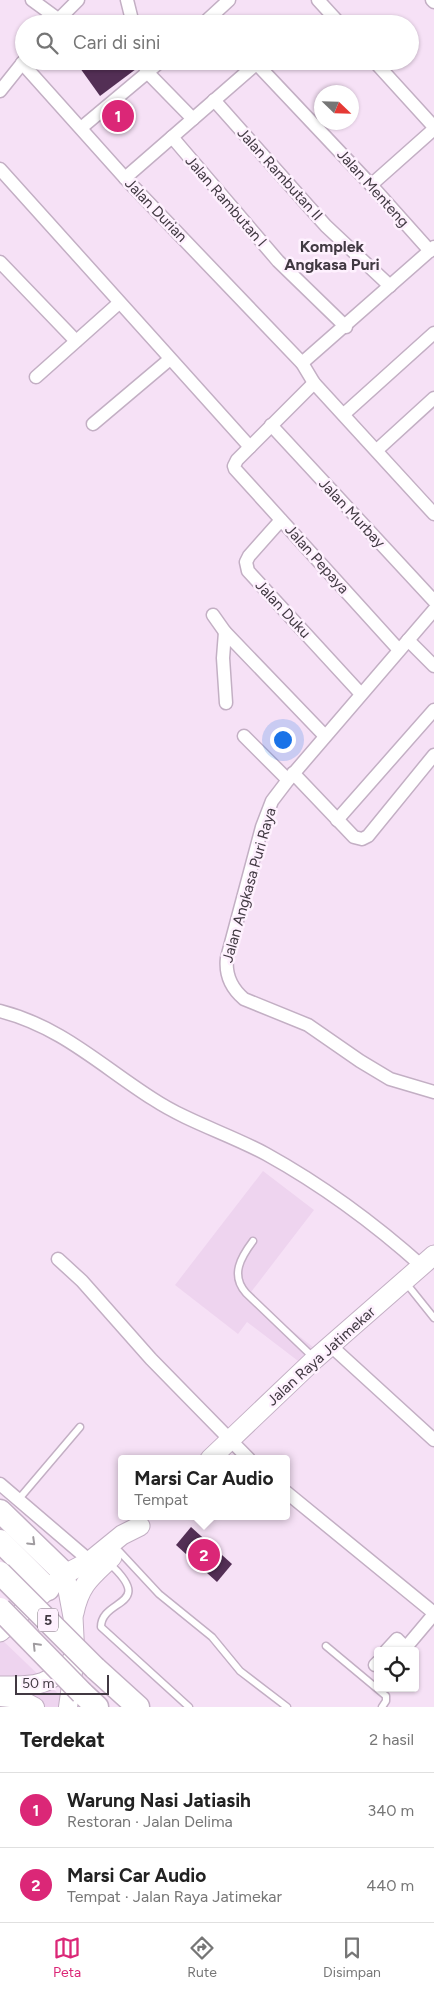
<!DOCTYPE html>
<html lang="id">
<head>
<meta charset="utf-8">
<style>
	:root { --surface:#fff; --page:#f2f2f2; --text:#222; --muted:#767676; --line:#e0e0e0; --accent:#db2777 }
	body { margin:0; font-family:Figtree,sans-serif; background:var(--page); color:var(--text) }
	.controls { position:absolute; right:15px; bottom:15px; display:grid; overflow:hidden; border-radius:5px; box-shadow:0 1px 4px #0004 }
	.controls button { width:45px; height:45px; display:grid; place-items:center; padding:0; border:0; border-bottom:1px solid var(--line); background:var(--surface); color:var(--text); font:25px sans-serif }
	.compass { position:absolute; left:314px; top:85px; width:45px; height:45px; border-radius:50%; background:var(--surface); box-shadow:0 1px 4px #0004; rotate:113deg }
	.scale { position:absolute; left:15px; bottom:12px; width:94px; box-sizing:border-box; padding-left:5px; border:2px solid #413942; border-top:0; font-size:14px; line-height:18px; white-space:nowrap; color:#413942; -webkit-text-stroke:4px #fef1fe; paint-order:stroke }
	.you { position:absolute; left:282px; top:739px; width:18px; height:18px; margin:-12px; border:4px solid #fff; border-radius:50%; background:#1a73e8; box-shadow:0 0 0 8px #1a73e833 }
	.badge { display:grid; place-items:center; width:32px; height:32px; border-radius:50%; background:var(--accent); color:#fff; font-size:16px; font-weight:700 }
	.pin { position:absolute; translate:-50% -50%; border:2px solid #fff; box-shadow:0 1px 5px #0006 }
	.popup { position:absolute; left:118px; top:1455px; width:172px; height:65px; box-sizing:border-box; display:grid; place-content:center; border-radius:5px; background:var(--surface); filter:drop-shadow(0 1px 4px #0005); font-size:16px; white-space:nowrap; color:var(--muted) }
	.popup b { font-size:19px; color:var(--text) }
	.popup::after { content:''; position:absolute; left:50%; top:100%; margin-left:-10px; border:10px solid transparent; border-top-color:var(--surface) }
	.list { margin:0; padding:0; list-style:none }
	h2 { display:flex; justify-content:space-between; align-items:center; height:65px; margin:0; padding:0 20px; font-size:21px }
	h2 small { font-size:16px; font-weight:400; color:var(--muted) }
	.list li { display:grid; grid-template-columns:32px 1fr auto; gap:15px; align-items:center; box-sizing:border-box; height:75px; padding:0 20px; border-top:1px solid var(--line) }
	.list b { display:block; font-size:19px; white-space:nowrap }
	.list p { margin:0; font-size:16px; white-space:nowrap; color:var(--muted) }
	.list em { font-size:16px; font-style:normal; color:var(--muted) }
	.icon { flex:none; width:28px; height:28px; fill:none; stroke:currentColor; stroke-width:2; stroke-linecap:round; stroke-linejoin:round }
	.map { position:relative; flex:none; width:434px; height:1707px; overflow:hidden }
	.search { position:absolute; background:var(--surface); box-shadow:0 1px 4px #0004; left:15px; right:15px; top:15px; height:55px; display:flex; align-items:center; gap:12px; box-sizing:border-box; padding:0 18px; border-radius:28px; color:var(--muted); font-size:19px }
	.sheet { height:215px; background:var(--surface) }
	nav { display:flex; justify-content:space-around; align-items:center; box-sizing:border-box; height:70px; border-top:1px solid var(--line); background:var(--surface); font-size:14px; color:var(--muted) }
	nav a { display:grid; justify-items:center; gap:2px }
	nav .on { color:var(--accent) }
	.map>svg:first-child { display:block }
	.built { fill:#eed4ef }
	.building { fill:#532f55 }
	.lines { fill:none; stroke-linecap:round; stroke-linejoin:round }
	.lane-casing { stroke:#c3afc4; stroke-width:9 }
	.street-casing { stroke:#c3afc4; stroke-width:15 }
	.secondary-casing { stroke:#c3afc4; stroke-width:20 }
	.primary-casing { stroke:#c3afc4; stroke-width:21 }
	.highway-casing { stroke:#c3afc4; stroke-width:25 }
	.lane { stroke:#fff; stroke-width:6 }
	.street { stroke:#fff; stroke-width:12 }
	.secondary { stroke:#fff; stroke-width:18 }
	.primary { stroke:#fff; stroke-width:19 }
	.highway { stroke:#fff; stroke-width:22 }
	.highway-bridge-casing { stroke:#c3afc4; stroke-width:25; stroke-linecap:butt }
	.highway-bridge { stroke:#fff; stroke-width:22 }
	.oneway { stroke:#a09ca0 }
	.labels { text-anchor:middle; stroke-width:5; stroke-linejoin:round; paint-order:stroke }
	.shield { fill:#fef1fe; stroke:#7a707a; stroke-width:1 }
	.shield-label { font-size:14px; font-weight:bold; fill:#413942 }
	.street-label { font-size:15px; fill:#413942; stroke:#fef1fe }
	.neighbourhood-label { font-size:16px; font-weight:bold; fill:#413942; stroke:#fef1fe }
</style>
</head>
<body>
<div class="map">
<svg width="434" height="1707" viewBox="0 0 434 1707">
	<rect width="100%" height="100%" fill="#f6e1f6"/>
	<!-- built -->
	<g class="built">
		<polygon points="263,1171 314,1210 248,1296 318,1351 306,1367 247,1322 238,1334 175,1285"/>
		<polygon points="0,1638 72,1707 0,1707"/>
	</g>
	<!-- building -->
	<g class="building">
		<polygon points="75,61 130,61 136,69 100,96"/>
		<polygon points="191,1527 232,1564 217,1582 176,1545"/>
	</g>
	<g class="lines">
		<!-- lane casing -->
		<g class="lane-casing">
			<g id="lane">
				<path d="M253 1241C241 1257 230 1275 246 1293L314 1358"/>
				<polyline points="406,1283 434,1318"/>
				<polyline points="18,1500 80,1427"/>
				<polyline points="119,1551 159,1594 212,1637 240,1671 287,1707"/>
				<path d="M109 1563C157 1607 101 1598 101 1627L189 1707"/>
				<polyline points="326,1646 386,1696 386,1701 382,1707"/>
			</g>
		</g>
		<!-- street casing -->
		<g class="street-casing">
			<g id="street">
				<polyline points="32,0 58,19"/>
				<polyline points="127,0 133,24"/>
				<polyline points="318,0 340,24"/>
				<polyline points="432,0 434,2"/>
				<polyline points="54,24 78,0"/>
				<polyline points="203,24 229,0"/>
				<polyline points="142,61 148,73 193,119"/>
				<polyline points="254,61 371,185 430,251"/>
				<polyline points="374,61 434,127"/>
				<polyline points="22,63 125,178 302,363 314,383 434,514"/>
				<polyline points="0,91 24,61"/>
				<polyline points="214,100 326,226 390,286"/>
				<polyline points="81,128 161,61"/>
				<polyline points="172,137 278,261 346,327"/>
				<polyline points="0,169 250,447"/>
				<polyline points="125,178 256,64"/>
				<polyline points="371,185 434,129"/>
				<polyline points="0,262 76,341"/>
				<polyline points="302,363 434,247"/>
				<polyline points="36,377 119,303"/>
				<polyline points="314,383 237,460 234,466 235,469 399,650"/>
				<polyline points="344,414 434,333"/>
				<polyline points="93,424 170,359"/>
				<polyline points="271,425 434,601"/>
				<polyline points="377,450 434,398"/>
				<polyline points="281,520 249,556 246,562 248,571 361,694"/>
				<path d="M434 610 288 780 272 801 262 827 227 958C225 975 231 988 244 999L308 1025 360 1061 390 1079 434 1092"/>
				<polyline points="213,615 225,632 325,736"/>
				<polyline points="225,632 223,658 226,703"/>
				<polyline points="408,640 434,666"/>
				<polyline points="244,736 288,780"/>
				<polyline points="293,773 354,837 362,839 368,836 434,755"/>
				<polyline points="337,820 434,710"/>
				<path d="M0 1011C62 1027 101 1066 153 1099 188 1122 229 1134 266 1154 322 1185 375 1224 423 1267"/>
				<polyline points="58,1259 82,1281 151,1359 249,1459"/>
				<polyline points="330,1345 434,1440"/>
				<polyline points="0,1484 90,1561"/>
				<polyline points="286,1492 434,1613"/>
				<polyline points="386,1651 397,1639 403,1645 408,1645 434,1614"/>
				<polyline points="375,1665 378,1662"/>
			</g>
		</g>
		<!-- secondary casing -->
		<g class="secondary-casing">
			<g id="secondary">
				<polyline points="0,1697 20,1699 35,1707"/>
				<polyline points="68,1707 73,1672"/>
			</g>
		</g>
		<!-- primary casing -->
		<g class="primary-casing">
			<g id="primary">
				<polyline points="210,1459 315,1359 434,1255"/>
				<path d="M74 1613C80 1584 91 1577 112 1557"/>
				<polyline points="0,1632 65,1574 90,1561 122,1535 140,1526"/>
				<path d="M0 1686C37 1686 49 1687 75 1657L73 1617 65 1574"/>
			</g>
		</g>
		<!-- highway casing -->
		<g class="highway-casing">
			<g id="highway">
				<polyline points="0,1511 65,1574"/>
				<polyline points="0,1541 48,1589"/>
				<polyline points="95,1668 138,1707"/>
				<polyline points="82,1693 97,1707"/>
			</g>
		</g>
		<!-- lane -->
		<use href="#lane" class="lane"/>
		<!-- street -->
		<use href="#street" class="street"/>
		<!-- secondary -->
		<use href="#secondary" class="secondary"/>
		<!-- primary -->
		<use href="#primary" class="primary"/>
		<!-- highway -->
		<use href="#highway" class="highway"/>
		<!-- highway-bridge casing -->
		<g class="highway-bridge-casing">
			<g id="highway-bridge">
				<polyline points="0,1573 95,1668"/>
				<polyline points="0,1609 82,1693"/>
			</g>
		</g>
		<!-- highway-bridge -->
		<use href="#highway-bridge" class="highway-bridge"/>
	</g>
	<!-- one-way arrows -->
	<defs><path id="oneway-chevron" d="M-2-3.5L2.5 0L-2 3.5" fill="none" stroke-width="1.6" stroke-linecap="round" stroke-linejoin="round" transform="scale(1.25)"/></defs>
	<g class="oneway">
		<use href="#oneway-chevron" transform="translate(32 1542) rotate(44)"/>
		<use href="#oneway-chevron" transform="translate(36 1646) rotate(-134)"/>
	</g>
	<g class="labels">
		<!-- shield labels -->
		<rect class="shield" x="38" y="1608.5" width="20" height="23" rx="4"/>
		<g class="shield-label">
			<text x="48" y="1625">5</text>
		</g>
		<!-- street labels -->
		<g class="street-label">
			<text transform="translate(280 174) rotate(48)" y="5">Jalan Rambutan II</text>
			<text transform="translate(373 188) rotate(48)" y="5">Jalan Menteng</text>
			<text transform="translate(226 201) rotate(49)" y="5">Jalan Rambutan I</text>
			<text transform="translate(156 210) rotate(46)" y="5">Jalan Durian</text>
			<text transform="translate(352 513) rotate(47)" y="5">Jalan Murbay</text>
			<text transform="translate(317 559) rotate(48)" y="5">Jalan Pepaya</text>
			<text transform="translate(283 609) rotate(47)" y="5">Jalan Duku</text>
			<text transform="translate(249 885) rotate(-74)" y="5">Jalan Angkasa Puri Raya</text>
			<text transform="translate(321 1356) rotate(-42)" y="5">Jalan Raya Jatimekar</text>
		</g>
		<!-- neighbourhood labels -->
		<g class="neighbourhood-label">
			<text x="332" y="252">Komplek<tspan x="332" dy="18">Angkasa Puri</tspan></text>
		</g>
	</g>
</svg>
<div class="controls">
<button><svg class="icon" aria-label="locate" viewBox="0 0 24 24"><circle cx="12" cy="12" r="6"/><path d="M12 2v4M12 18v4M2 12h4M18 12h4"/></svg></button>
</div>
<svg class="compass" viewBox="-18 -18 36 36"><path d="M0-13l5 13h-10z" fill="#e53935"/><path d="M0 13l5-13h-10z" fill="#767676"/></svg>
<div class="scale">50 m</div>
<div class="you"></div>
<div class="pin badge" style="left:118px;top:116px">1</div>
<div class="pin badge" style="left:204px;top:1555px">2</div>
<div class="popup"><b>Marsi Car Audio</b>Tempat</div>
<div class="search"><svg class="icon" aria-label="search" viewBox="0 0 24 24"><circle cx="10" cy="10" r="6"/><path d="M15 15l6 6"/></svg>Cari di sini</div>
</div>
<section class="sheet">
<h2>Terdekat<small>2 hasil</small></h2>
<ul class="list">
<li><span class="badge">1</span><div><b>Warung Nasi Jatiasih</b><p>Restoran · Jalan Delima</p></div><em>340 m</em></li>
<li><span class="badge">2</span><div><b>Marsi Car Audio</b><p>Tempat · Jalan Raya Jatimekar</p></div><em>440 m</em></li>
</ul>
</section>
<nav>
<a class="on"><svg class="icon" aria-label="map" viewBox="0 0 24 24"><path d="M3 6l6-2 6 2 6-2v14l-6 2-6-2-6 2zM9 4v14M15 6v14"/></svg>Peta</a>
<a><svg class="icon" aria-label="directions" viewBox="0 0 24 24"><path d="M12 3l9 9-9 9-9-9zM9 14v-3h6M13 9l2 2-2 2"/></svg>Rute</a>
<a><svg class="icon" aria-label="saved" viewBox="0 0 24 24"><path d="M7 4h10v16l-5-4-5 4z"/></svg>Disimpan</a>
</nav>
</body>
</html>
